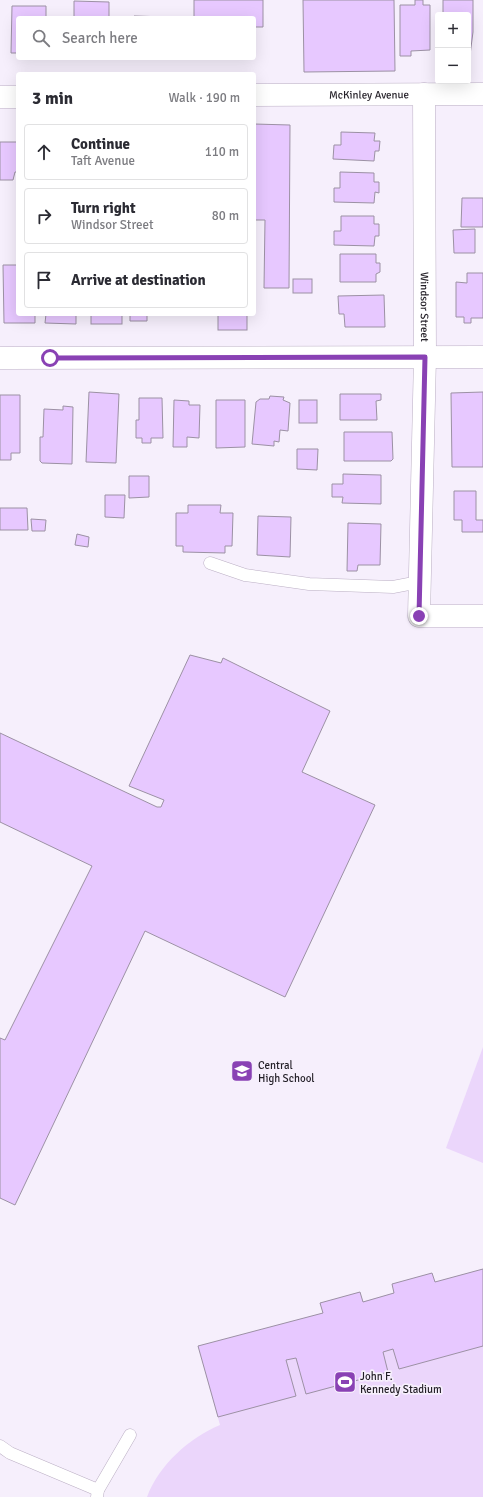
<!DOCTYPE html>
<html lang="en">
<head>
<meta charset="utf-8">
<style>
	:root { --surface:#fff; --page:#f7f7f7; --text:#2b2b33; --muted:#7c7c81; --line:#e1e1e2 }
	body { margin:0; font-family:Signika,sans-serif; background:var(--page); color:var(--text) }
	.controls { position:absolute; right:12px; top:12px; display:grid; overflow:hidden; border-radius:4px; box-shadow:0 4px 16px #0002 }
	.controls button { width:36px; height:36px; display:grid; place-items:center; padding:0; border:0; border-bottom:1px solid var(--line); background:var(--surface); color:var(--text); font:20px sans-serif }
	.stop { position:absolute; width:12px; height:12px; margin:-9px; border:3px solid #8941b4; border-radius:50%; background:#fff }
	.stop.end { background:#8941b4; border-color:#fff; box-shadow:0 1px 4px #0008 }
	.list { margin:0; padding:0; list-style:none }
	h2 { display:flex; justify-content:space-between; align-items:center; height:52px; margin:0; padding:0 16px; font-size:17px }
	h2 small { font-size:13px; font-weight:400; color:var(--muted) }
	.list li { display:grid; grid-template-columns:26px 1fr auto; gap:12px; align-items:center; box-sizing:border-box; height:56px; margin:0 8px 8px; padding:0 8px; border:1px solid var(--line); border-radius:4px }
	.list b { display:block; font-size:15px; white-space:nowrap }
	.list p { margin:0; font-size:13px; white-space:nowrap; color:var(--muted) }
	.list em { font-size:13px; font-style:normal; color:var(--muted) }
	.icon { flex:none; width:22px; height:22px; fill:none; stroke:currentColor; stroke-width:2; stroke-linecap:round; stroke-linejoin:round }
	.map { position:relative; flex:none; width:483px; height:1497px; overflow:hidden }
	.search { position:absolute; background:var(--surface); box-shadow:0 4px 16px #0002; left:16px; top:16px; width:240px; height:44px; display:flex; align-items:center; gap:10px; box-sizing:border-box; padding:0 14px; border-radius:4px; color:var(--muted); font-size:15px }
	.panel { position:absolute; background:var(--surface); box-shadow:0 4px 16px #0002; left:16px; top:72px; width:240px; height:244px; border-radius:4px }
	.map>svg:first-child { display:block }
	.green { fill:#ebd6fb }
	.building { fill:#e7c8ff; stroke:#9c91a4 }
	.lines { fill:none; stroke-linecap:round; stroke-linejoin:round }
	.lane-casing { stroke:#bbafc4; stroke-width:13 }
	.street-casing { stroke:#bbafc4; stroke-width:23 }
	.lane { stroke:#fff; stroke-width:12 }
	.street { stroke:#fff; stroke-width:22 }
	.route { stroke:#8941b4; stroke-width:5 }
	.labels { text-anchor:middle; stroke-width:3.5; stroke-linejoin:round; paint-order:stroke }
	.street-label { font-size:11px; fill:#231f27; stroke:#f6effc }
	.poi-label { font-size:11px; fill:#231f27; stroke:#f6effc; text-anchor:start }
</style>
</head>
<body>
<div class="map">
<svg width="483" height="1497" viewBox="0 0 483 1497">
	<rect width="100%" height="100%" fill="#f6effc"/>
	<!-- green -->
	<g class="green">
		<polygon points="483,1047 483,1163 446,1148"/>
		<path d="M483 1269V1497H147C159 1465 189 1438 220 1425L198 1346 323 1313 320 1303 360 1292 363 1301H365L394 1293 392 1284 432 1273 435 1282Z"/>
	</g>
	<!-- building -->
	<g class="building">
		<polygon points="194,0 263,0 263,27 254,27 254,18 194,18"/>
		<polygon points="303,0 394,0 395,71 304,72"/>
		<polygon points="415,0 423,0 423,5 430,5 430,50 411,51 411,56 400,56 400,5 415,5"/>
		<polygon points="443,0 473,0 473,32 470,55 468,55 468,15 443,15"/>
		<polygon points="74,1 109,2 109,18 74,18"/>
		<polygon points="12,6 46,6 46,17 49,17 18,18 18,53 11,53"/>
		<polygon points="134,16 167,17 167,18 134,18"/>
		<polygon points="254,124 290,125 289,288 264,288 265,220 254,220"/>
		<polygon points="341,132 375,133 374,141 380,141 379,151 375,151 374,161 333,159 334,145 341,145"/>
		<polygon points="0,142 18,142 18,172 15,172 13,180 0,180"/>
		<polygon points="340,172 374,173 374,182 379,182 379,193 375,192 374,203 334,202 334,188 340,188"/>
		<polygon points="462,198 483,198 483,227 461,227"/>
		<polygon points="341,216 374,216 374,224 379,224 379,236 375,236 374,246 334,245 334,231 341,231"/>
		<polygon points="475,229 475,253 454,253 453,230"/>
		<polygon points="340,254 376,254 376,263 380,263 380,272 376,274 376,282 340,282"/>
		<polygon points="3,265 18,265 18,314 35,314 35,323 4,323"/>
		<polygon points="467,273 483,273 483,318 471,318 471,323 464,323 464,317 456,317 456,282 467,283"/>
		<rect x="293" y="279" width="19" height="14"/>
		<polygon points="384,295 385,327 345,327 344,314 339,314 338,296"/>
		<polygon points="46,314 76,314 76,324 45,323"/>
		<rect x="91" y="314" width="31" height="10"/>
		<polygon points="130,314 161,314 161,315 147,315 147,321 130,321"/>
		<rect x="218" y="314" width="29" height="16"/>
		<polygon points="89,392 119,394 116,463 86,462"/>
		<polygon points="483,392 483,467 452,467 451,393"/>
		<polygon points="340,394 381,394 381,400 376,401 377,420 340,420"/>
		<polygon points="0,395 20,395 20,453 11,453 11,460 0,460"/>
		<polygon points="270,396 284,397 283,400 290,403 288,431 280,430 279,442 274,441 274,446 252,444 256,402 260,399 269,399"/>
		<polygon points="139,398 162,398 163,438 151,438 151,443 142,443 142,438 136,438 136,420 139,420"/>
		<polygon points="174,400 189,401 189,405 200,405 199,438 187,437 187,447 173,447"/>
		<polygon points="216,400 245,400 245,447 216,448"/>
		<rect x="299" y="400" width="18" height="23"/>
		<polygon points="63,406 73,407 72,464 42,463 40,461 40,437 43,437 44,409 63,410"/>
		<polygon points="344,432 392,432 393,459 391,461 344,461"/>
		<polygon points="297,449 318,449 317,470 297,469"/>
		<polygon points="343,474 381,475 381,504 342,503 343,497 332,497 332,484 343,484"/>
		<polygon points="129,476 149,476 149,497 129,498"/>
		<polygon points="454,491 476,491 476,520 483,520 483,532 462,532 462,520 454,520"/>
		<polygon points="105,495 125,495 124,518 105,517"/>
		<polygon points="188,505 221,505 220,513 233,513 232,546 225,546 225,553 183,552 183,546 176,546 176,513 188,513"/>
		<polygon points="0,508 27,508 28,530 0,530"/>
		<polygon points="258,516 291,517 290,557 257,555"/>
		<polygon points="31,519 46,520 45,531 32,531"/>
		<polygon points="348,523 381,524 380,565 358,565 357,571 347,571"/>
		<polygon points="77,534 89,537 88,547 75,545"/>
		<polygon points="190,655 221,663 223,658 330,711 302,772 375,805 285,997 145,931 15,1205 0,1198 0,1038 5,1040 92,866 0,822 0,733 157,807 161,807 164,800 129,786"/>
		<polygon points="483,1269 483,1346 399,1369 393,1349 383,1352 388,1372 306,1394 296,1358 286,1360 296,1396 218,1417 198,1346 323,1313 320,1303 360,1292 363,1302 394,1293 392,1284 432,1273 435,1282"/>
	</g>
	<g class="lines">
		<!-- lane casing -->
		<g class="lane-casing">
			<g id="lane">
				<polyline points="210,563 245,575 309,584 393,587 419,582"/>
				<polyline points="0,1446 10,1453 98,1490"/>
				<polyline points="97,1497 98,1490 130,1435"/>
			</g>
		</g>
		<!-- street casing -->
		<g class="street-casing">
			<g id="street">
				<path id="s1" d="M424 94 425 357 419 616H483"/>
				<path id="s2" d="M254 95 483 94"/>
				<polyline points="0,97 18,97"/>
				<polyline points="0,358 483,357"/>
			</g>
		</g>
		<!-- lane -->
		<use href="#lane" class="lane"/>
		<!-- street -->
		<use href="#street" class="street"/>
	</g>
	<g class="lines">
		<!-- route -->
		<polyline class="route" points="50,358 425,357 419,616"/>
	</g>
	<!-- icons -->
	<defs>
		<g id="school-square" transform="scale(1.15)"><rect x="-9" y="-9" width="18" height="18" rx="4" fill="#8941b4" stroke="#f6effc"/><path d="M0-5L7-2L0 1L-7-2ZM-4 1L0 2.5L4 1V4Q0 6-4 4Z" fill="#fff"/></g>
		<g id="stadium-square" transform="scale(1.15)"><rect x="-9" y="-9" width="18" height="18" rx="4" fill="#8941b4" stroke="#f6effc"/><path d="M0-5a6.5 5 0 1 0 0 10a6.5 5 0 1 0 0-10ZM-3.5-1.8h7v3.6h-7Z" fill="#fff"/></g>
	</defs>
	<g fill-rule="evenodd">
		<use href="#school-square" x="242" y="1071"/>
		<use href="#stadium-square" x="345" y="1382"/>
	</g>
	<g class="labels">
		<!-- street labels -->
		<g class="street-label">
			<text dy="4" stroke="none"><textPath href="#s2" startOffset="115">McKinley Avenue</textPath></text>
			<text dy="4" stroke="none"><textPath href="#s1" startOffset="213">Windsor Street</textPath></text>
		</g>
		<!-- poi labels -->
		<g class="poi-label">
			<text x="258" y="1069">Central<tspan x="258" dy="13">High School</tspan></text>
			<text x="360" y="1380">John F.<tspan x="360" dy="13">Kennedy Stadium</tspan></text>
		</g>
	</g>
</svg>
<div class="controls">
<button>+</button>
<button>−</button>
</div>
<div class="stop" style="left:50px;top:358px"></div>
<div class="stop end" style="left:419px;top:616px"></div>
<div class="search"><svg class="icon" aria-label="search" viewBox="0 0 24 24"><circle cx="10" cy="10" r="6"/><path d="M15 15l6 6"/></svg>Search here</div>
<section class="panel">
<h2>3 min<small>Walk · 190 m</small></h2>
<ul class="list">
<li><svg class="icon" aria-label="ahead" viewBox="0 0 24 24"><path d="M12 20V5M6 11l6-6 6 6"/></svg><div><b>Continue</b><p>Taft Avenue</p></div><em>110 m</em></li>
<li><svg class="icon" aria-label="right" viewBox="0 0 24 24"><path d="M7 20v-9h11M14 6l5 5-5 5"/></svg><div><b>Turn right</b><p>Windsor Street</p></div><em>80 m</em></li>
<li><svg class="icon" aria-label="arrive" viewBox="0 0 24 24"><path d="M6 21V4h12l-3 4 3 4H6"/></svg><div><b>Arrive at destination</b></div></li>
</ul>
</section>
</div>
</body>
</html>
